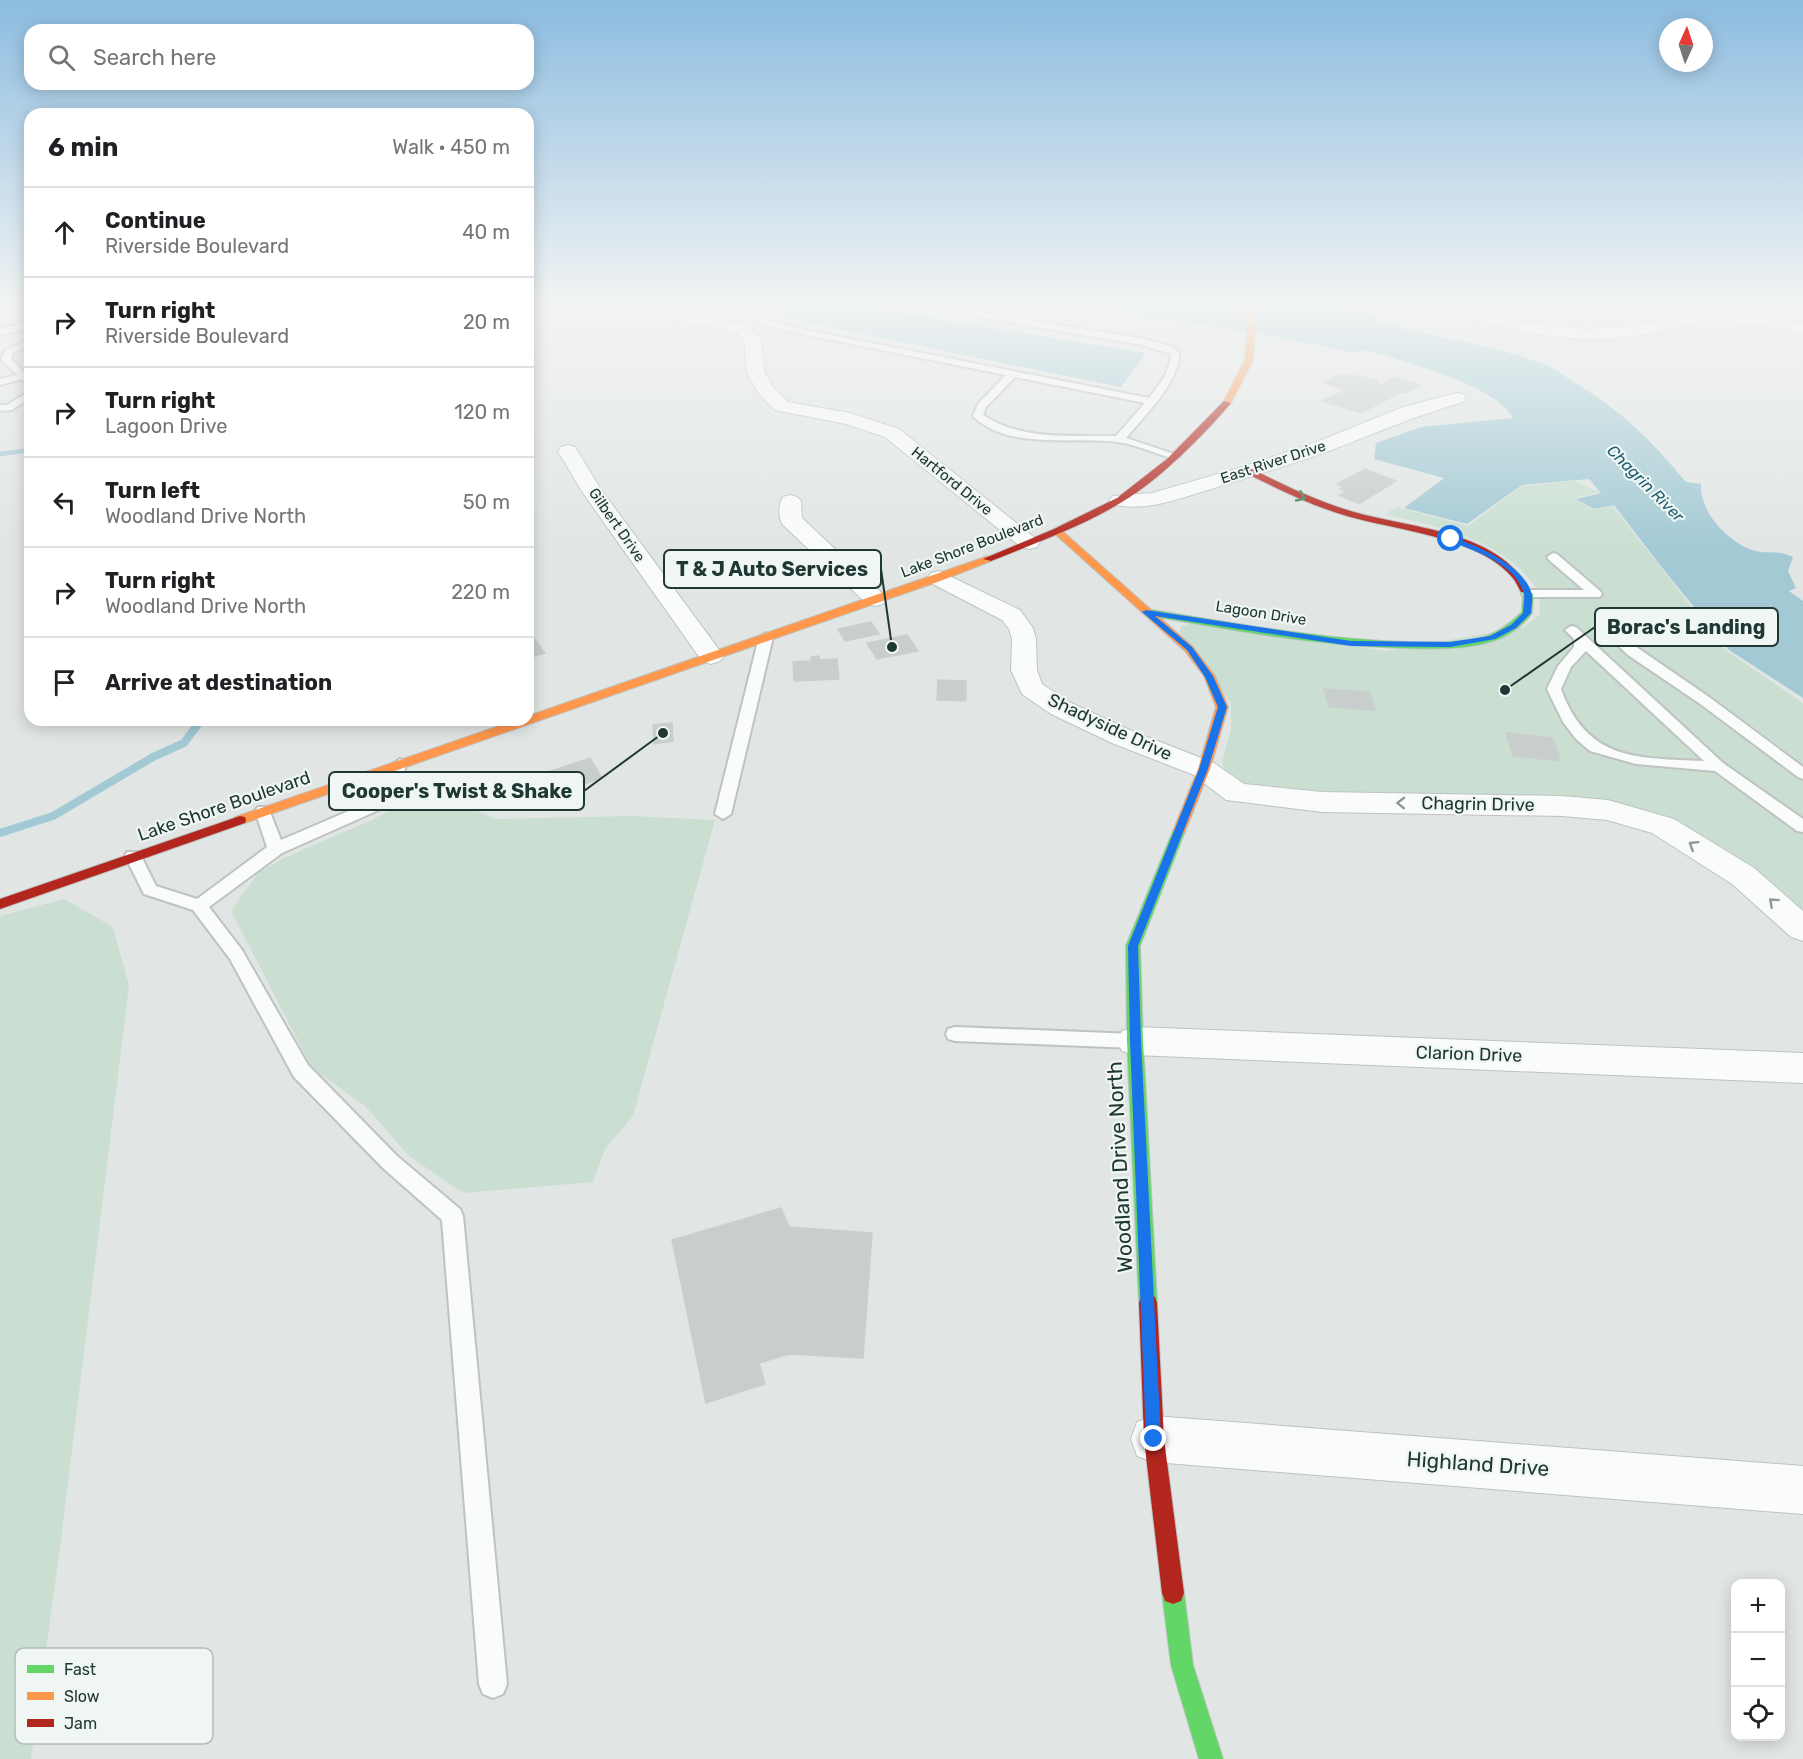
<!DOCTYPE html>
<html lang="en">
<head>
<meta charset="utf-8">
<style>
	:root { --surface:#fff; --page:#f6f6f6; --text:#202124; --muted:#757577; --line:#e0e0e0 }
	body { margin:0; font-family:Rubik,sans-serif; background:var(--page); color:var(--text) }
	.controls { position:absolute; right:18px; bottom:18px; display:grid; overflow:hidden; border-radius:12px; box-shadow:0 3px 15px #0003 }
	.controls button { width:54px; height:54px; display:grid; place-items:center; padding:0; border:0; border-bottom:2px solid var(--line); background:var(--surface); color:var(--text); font:30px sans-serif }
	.compass { position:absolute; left:1659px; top:18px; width:54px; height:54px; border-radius:50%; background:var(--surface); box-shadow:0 3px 15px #0003; rotate:3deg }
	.stop { position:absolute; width:18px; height:18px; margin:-14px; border:4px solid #1a73e8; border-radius:50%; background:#fff }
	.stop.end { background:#1a73e8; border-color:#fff; box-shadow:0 2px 6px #0008 }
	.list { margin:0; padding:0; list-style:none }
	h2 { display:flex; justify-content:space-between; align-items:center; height:78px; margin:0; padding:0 24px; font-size:26px }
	h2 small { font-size:20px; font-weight:400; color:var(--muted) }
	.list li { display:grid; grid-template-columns:39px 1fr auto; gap:18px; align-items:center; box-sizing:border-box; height:90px; padding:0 24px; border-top:2px solid var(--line) }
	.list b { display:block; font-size:22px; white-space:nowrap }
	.list p { margin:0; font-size:20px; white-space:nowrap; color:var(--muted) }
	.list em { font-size:20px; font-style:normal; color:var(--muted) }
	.icon { flex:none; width:33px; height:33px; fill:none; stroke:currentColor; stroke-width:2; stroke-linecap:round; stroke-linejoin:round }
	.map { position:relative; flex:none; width:1803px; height:1759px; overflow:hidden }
	.search { position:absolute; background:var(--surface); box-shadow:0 3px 15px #0003; left:24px; top:24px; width:510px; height:66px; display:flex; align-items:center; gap:15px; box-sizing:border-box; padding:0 21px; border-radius:18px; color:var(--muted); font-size:22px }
	.panel { position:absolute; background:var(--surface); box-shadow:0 3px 15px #0003; left:24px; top:108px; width:510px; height:618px; border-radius:18px }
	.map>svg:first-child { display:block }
	.green { fill:#cadfd2 }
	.water { fill:#a2c9d4 }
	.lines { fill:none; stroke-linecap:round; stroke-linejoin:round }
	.stream-far1 { stroke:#a2c9d4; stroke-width:4.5 }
	.stream { stroke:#a2c9d4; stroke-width:8 }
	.building { fill:#c8cecc; stroke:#cacfcd; stroke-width:1.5 }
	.lane-casing { stroke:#bec3c1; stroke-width:4 }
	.street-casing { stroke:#bec3c1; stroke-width:2 }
	.fast-casing { stroke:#bdc4c2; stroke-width:2 }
	.slow-casing { stroke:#bdc4c2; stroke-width:2 }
	.jam-casing { stroke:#bdc4c2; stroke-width:2 }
	.lane { fill:#fafbfb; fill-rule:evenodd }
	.street { fill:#fafbfb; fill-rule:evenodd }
	.fast { fill:#63d668; fill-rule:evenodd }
	.slow { fill:#ff974d; fill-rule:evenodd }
	.jam { fill:#b3261e; fill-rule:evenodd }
	.oneway { stroke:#3e7f4b }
	.oneway2 { stroke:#8d9a98 }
	.route { fill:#1a73e8 }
	.labels { text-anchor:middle; stroke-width:4.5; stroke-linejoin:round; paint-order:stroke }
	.far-street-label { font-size:15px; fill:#203834; stroke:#eff6f3 }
	.far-water-label { font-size:16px; font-style:italic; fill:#1d5c72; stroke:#eff6f3 }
	.street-label { font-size:18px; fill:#203834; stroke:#eff6f3 }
	.near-street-label { font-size:21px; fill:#203834; stroke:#eff6f3 }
	.key { fill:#eff6f3; stroke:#b1bdba; stroke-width:1.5 }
	.key-label { font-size:16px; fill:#203834 }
	.leader { fill:none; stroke:#203834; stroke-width:2 }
	.callout-dot { fill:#203834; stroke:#eff6f3; stroke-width:2 }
	.callout { fill:#eff6f3; stroke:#203834; stroke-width:2 }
	.callout-label { font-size:20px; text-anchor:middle; font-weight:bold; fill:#203834 }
</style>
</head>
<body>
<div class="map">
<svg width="1803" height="1759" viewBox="0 0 1803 1759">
	<rect width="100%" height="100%" fill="#e1e6e4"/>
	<!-- green -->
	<g class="green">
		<path d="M1575 481 1600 492 1575 498 1594 510 1612 505 1725 650 1803 703V917L1717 849 1575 800 1292 791 1247 786 1225 774 1222 762 1231 729V703L1180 632 1181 626 1194 623 1386 651 1524 627 1540 614 1539 591C1532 583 1526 574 1518 567 1481 534 1431 526 1385 514L1397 507 1468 526 1522 486Z"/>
		<polygon points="428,782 439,791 494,819 631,816 715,820 633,1116 605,1149 593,1182 463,1193 409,1156 365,1106 312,1068 231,911 258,873 284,858 374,819 412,797"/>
		<polygon points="64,899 113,927 129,986 60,1548 31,1759 0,1759 0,916"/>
	</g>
	<!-- water -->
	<g class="water">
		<polygon points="785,304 846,304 1146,353 1121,387 789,319"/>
		<path d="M1063 304H1341V307L1336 310 1371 314 1375 317 1373 320C1430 337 1490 344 1546 365 1557 369 1567 378 1577 384 1625 414 1650 439 1686 482L1701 484C1699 511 1727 541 1752 550 1767 555 1776 549 1793 557L1788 571 1796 588 1789 591 1803 601V698L1729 650 1663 569 1614 505 1594 509 1576 499 1601 493 1589 479 1522 485 1467 524 1404 508 1444 478 1374 459 1376 443 1421 427 1513 418C1495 384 1402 361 1365 350L1357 353 1246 331Z"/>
	</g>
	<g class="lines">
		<!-- stream-far1 -->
		<polyline class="stream-far1" points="0,454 30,450"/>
		<!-- stream -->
		<polyline class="stream" points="0,833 53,816 153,757 184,743 201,720"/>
	</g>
	<!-- building -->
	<g class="building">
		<polygon points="1341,374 1356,377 1358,375 1379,381 1376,383 1381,385 1394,377 1420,385 1406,393 1401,392 1361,413 1322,401 1346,390 1324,383"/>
		<polygon points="1365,469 1396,481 1359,504 1339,495 1346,492 1340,489 1343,487 1337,484"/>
		<polygon points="871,622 879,634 845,641 838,629"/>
		<polygon points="907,635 918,651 877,659 867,643"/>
		<polygon points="533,637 545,653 528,658 528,639"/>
		<polygon points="819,656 819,660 837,659 839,679 794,681 793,662 811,661 811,657"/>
		<polygon points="938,680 966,681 966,701 937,700"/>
		<polygon points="1324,689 1370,692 1375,710 1329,707"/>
		<polygon points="672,723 673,741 654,744 653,725"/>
		<polygon points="1506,733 1553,738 1561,761 1513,756"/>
		<polygon points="590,758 602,778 569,789 574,797 557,803 539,775"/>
		<polygon points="781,1208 789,1227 872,1233 863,1358 789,1354 759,1363 765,1384 706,1403 672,1240"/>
	</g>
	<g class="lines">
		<!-- lane casing -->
		<g class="lane-casing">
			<g id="lane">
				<polygon points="21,304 30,304 30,311"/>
				<path d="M738 304H746C754 319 781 323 796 328L1149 398C1159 385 1171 371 1171 354L1143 345 905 304H926L1144 339 1173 347 1179 353C1180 382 1144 416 1126 438L1180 456 1175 459C1156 454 1136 444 1117 442 1074 437 1006 450 973 416L978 404 1006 375 791 332C774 326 747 322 738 304ZM1015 377 1145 403 1116 436C1073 435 1021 441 983 415L986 407Z"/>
				<polygon points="30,322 30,328 0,335 0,329"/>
				<polygon points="30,339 30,345 13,353 11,359 30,378 30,385 21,379 0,385 0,379 17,375 1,359 5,351"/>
				<polygon points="30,391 30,398 12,410 0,411 0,405 7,405"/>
				<polygon points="1553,553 1557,554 1600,591 1602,594 1600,597 1524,597 1522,594 1528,590 1584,590 1549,560 1547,557"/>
				<path d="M1571 626 1576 627 1723 763 1803 819V832L1797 831 1715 771 1636 764 1590 751 1576 739 1563 722 1547 689 1558 666 1574 647V639L1565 630ZM1586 651 1704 761C1637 758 1587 761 1561 689L1571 667Z"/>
				<polygon points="1613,631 1709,697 1803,767 1803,779 1798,777 1699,703 1628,655 1607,635"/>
				<polygon points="766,633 773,637 731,814 723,819 715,814 759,637"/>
				<polygon points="400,759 407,764 390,805 282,853 209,907 242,950 308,1065 397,1156 460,1209 463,1216 507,1684 503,1694 493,1698 483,1694 479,1684 442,1220 383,1168 294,1077 230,959 193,910 144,894 125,856 127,852 139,852 156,886 197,899 267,847 255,811 258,807 268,807 281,840 379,798 393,764"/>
				<polygon points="955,1027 1135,1034 1142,1036 1144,1041 1142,1046 1135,1048 955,1041 948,1039 946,1034 948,1029"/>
			</g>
		</g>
		<!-- street casing -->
		<g class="street-casing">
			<g id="street">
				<path d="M1436 304H1459L1522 322 1584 329 1626 327 1690 315 1716 313 1803 322V332C1770 327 1736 321 1703 323 1677 325 1652 334 1627 337 1578 343 1529 335 1482 322 1469 319 1445 315 1436 304Z"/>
				<polygon points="676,311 747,325 760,338 765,373 773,387 788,402 850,413 899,429 1040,542 1037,547 1029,549 1021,547 885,437 846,424 775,410 759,394 747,373 744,339 736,332 670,319 668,316"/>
				<path d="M1457 393 1463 394 1466 398 1463 402C1418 415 1378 432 1334 449 1294 464 1252 476 1211 489 1180 498 1145 513 1113 504L1109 500 1113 496 1152 493 1242 467 1319 441 1403 407Z"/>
				<polygon points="568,445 575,447 600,488 720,651 724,656 720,661 711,664 702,661 581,490 558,451 561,447"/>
				<path d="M790 495 797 497 801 501 802 518 883 594 887 599 883 604 875 606 867 604 783 525C778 517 778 504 783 497Z"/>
				<polygon points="939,571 1020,610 1033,628 1036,639 1037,670 1042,684 1069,702 1132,731 1214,763 1244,784 1322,792 1562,796 1608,800 1674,819 1754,868 1803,911 1803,941 1791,937 1732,884 1652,833 1607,820 1562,816 1322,812 1226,800 1194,775 1112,743 1051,714 1022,694 1011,670 1012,639 1009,629 1002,620 931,583 927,578 931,573"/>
				<polygon points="1135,1027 1803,1053 1803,1083 1135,1055 1122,1051 1117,1041 1122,1031"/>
				<polygon points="1154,1416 1803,1466 1803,1514 1154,1462 1137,1456 1131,1439 1137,1422"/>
			</g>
		</g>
		<!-- fast casing -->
		<g class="fast-casing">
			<g id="fast">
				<path d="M1525 587 1533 594 1532 613C1523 625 1510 635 1496 640 1467 650 1435 649 1405 648 1318 646 1232 630 1146 615L1141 612 1146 609C1232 623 1318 639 1406 642 1431 642 1459 644 1484 637 1499 632 1511 623 1522 612L1523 594 1520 590Z"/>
				<polygon points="1179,827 1185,831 1140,946 1143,1041 1157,1303 1155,1309 1148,1312 1141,1309 1139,1303 1127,1041 1126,946 1173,831"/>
				<polygon points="1173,1582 1181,1585 1184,1593 1193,1665 1223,1759 1199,1759 1171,1665 1162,1593 1165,1585"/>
			</g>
		</g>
		<!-- slow casing -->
		<g class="slow-casing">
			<g id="slow">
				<polygon points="1240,304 1246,304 1256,327 1253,360 1231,403 1227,405 1223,403 1245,360 1248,327"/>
				<polygon points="1054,529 1060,529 1193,647 1215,676 1228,707 1210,769 1184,834 1174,834 1173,831 1198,769 1216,707 1204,676 1185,651 1054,533"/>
				<polygon points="988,556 991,557 991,561 943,580 245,823 235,823 234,820 235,817 516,720 528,720 528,716"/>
			</g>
		</g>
		<!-- jam casing -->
		<g class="jam-casing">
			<g id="jam">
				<path d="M1224 401 1231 403C1204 435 1158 481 1122 502 1081 527 1035 543 991 561L983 559 1054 529 1117 498 1167 459Z"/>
				<path d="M1246 469H1252C1285 486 1319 502 1354 512 1413 529 1497 530 1530 590L1529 592H1521C1518 587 1516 581 1512 577 1479 537 1394 530 1347 516 1312 506 1278 489 1246 473Z"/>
				<polygon points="240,816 245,817 246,820 245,823 0,909 0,899"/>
				<polygon points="1148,1294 1155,1297 1157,1303 1164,1439 1184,1593 1181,1601 1173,1604 1165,1601 1162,1593 1144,1439 1139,1303 1141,1297"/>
			</g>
		</g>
		<!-- lane -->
		<use href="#lane" class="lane"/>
		<!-- street -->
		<use href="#street" class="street"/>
		<!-- fast -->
		<use href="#fast" class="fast"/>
		<!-- slow -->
		<use href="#slow" class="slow"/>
		<!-- jam -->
		<use href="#jam" class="jam"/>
	</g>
	<!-- one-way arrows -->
	<defs><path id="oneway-chevron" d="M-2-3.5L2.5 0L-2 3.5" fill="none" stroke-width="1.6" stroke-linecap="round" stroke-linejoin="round" transform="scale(1.5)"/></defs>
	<use class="oneway" href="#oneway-chevron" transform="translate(1301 497) rotate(25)"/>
	<g class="oneway2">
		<use href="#oneway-chevron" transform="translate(1401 803) rotate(-179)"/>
		<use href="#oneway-chevron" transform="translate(1693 845) rotate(-148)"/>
		<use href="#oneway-chevron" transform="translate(1773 902) rotate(-138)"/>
	</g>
	<!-- sky -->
	<linearGradient id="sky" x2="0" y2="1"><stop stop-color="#8cbce0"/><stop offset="0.55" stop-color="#f2f4f3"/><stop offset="1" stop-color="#f2f4f3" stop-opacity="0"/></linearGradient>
	<rect width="1803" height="551" fill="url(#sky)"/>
	<!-- route -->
	<path class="route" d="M1451 537C1476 545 1525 565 1532 595 1533 600 1531 608 1531 613L1516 628 1495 639 1450 647 1351 646 1155 616 1192 647 1213 676 1227 707 1208 769 1138 946 1141 1041 1161 1439 1159 1444 1154 1446 1149 1444 1146 1439 1130 1041 1128 946 1199 769 1218 707 1205 677 1187 650 1142 612 1146 610 1351 641 1450 642 1490 636 1511 625 1523 613C1523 607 1525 599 1524 594 1516 563 1474 551 1448 540Z"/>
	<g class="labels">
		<!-- far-street labels -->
		<g class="far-street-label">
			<text transform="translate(1273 462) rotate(-18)" y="5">East River Drive</text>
			<text transform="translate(952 481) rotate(39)" y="5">Hartford Drive</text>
			<text transform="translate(617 525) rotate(55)" y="5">Gilbert Drive</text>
			<text transform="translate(972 546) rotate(-21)" y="5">Lake Shore Boulevard</text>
			<text transform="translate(1261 613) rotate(9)" y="5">Lagoon Drive</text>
		</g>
		<!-- far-water labels -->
		<g class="far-water-label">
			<text transform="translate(1646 483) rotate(45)" y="6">Chagrin River</text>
		</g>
		<!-- street labels -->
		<g class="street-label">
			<text transform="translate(1110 727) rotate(25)" y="6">Shadyside Drive</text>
			<text transform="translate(1478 804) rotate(1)" y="6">Chagrin Drive</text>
			<text transform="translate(224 806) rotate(-19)" y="6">Lake Shore Boulevard</text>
			<text transform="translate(1469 1054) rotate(2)" y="6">Clarion Drive</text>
		</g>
		<!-- near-street labels -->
		<g class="near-street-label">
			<text transform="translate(1120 1167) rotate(-93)" y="7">Woodland Drive North</text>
			<text transform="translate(1478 1464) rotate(4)" y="7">Highland Drive</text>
		</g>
	</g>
	<!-- legend -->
	<rect x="15" y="1648" width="198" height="96" rx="9" class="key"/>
	<rect x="27" y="1665" width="27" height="8" fill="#63d668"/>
	<rect x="27" y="1692" width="27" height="8" fill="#ff974d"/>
	<rect x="27" y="1719" width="27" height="8" fill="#b3261e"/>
	<g class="key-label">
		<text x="64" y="1675">Fast</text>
		<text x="64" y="1702">Slow</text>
		<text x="64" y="1729">Jam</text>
	</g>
	<!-- callouts -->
	<path class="leader" d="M892 647L881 569M1505 690L1595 627M663 733L584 791"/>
	<g class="callout-dot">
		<circle cx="892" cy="647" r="6"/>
		<circle cx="1505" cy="690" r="6"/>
		<circle cx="663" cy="733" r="6"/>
	</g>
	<g class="callout">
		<rect x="664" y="550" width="217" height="38" rx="6"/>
		<rect x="1595" y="608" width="183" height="38" rx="6"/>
		<rect x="329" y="772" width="255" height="38" rx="6"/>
	</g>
	<g class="callout-label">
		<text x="772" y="576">T &amp; J Auto Services</text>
		<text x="1686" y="634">Borac's Landing</text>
		<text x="457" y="798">Cooper's Twist &amp; Shake</text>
	</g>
</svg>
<div class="controls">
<button>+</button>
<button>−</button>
<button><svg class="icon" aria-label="locate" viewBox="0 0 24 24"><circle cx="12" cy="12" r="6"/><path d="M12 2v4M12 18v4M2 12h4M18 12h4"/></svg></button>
</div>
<svg class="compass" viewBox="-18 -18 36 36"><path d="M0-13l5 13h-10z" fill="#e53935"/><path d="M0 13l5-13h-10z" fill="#757577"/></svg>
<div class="stop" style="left:1451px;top:539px"></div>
<div class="stop end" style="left:1154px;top:1439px"></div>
<div class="search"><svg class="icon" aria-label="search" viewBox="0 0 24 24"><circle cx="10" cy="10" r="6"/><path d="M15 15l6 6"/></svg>Search here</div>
<section class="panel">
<h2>6 min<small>Walk · 450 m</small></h2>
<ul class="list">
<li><svg class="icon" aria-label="ahead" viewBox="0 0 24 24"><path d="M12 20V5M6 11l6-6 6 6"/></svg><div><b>Continue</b><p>Riverside Boulevard</p></div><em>40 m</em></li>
<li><svg class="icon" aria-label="right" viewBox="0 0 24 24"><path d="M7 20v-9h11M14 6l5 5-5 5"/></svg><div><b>Turn right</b><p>Riverside Boulevard</p></div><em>20 m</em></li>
<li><svg class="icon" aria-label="right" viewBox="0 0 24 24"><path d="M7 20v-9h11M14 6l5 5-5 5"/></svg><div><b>Turn right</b><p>Lagoon Drive</p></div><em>120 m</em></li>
<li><svg class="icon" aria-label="left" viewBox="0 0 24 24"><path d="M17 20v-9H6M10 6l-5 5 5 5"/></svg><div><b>Turn left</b><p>Woodland Drive North</p></div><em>50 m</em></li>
<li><svg class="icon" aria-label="right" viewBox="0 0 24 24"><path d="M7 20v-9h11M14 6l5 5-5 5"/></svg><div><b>Turn right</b><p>Woodland Drive North</p></div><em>220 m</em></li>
<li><svg class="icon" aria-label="arrive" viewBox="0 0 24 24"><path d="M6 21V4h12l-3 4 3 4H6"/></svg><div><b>Arrive at destination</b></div></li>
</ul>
</section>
</div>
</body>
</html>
